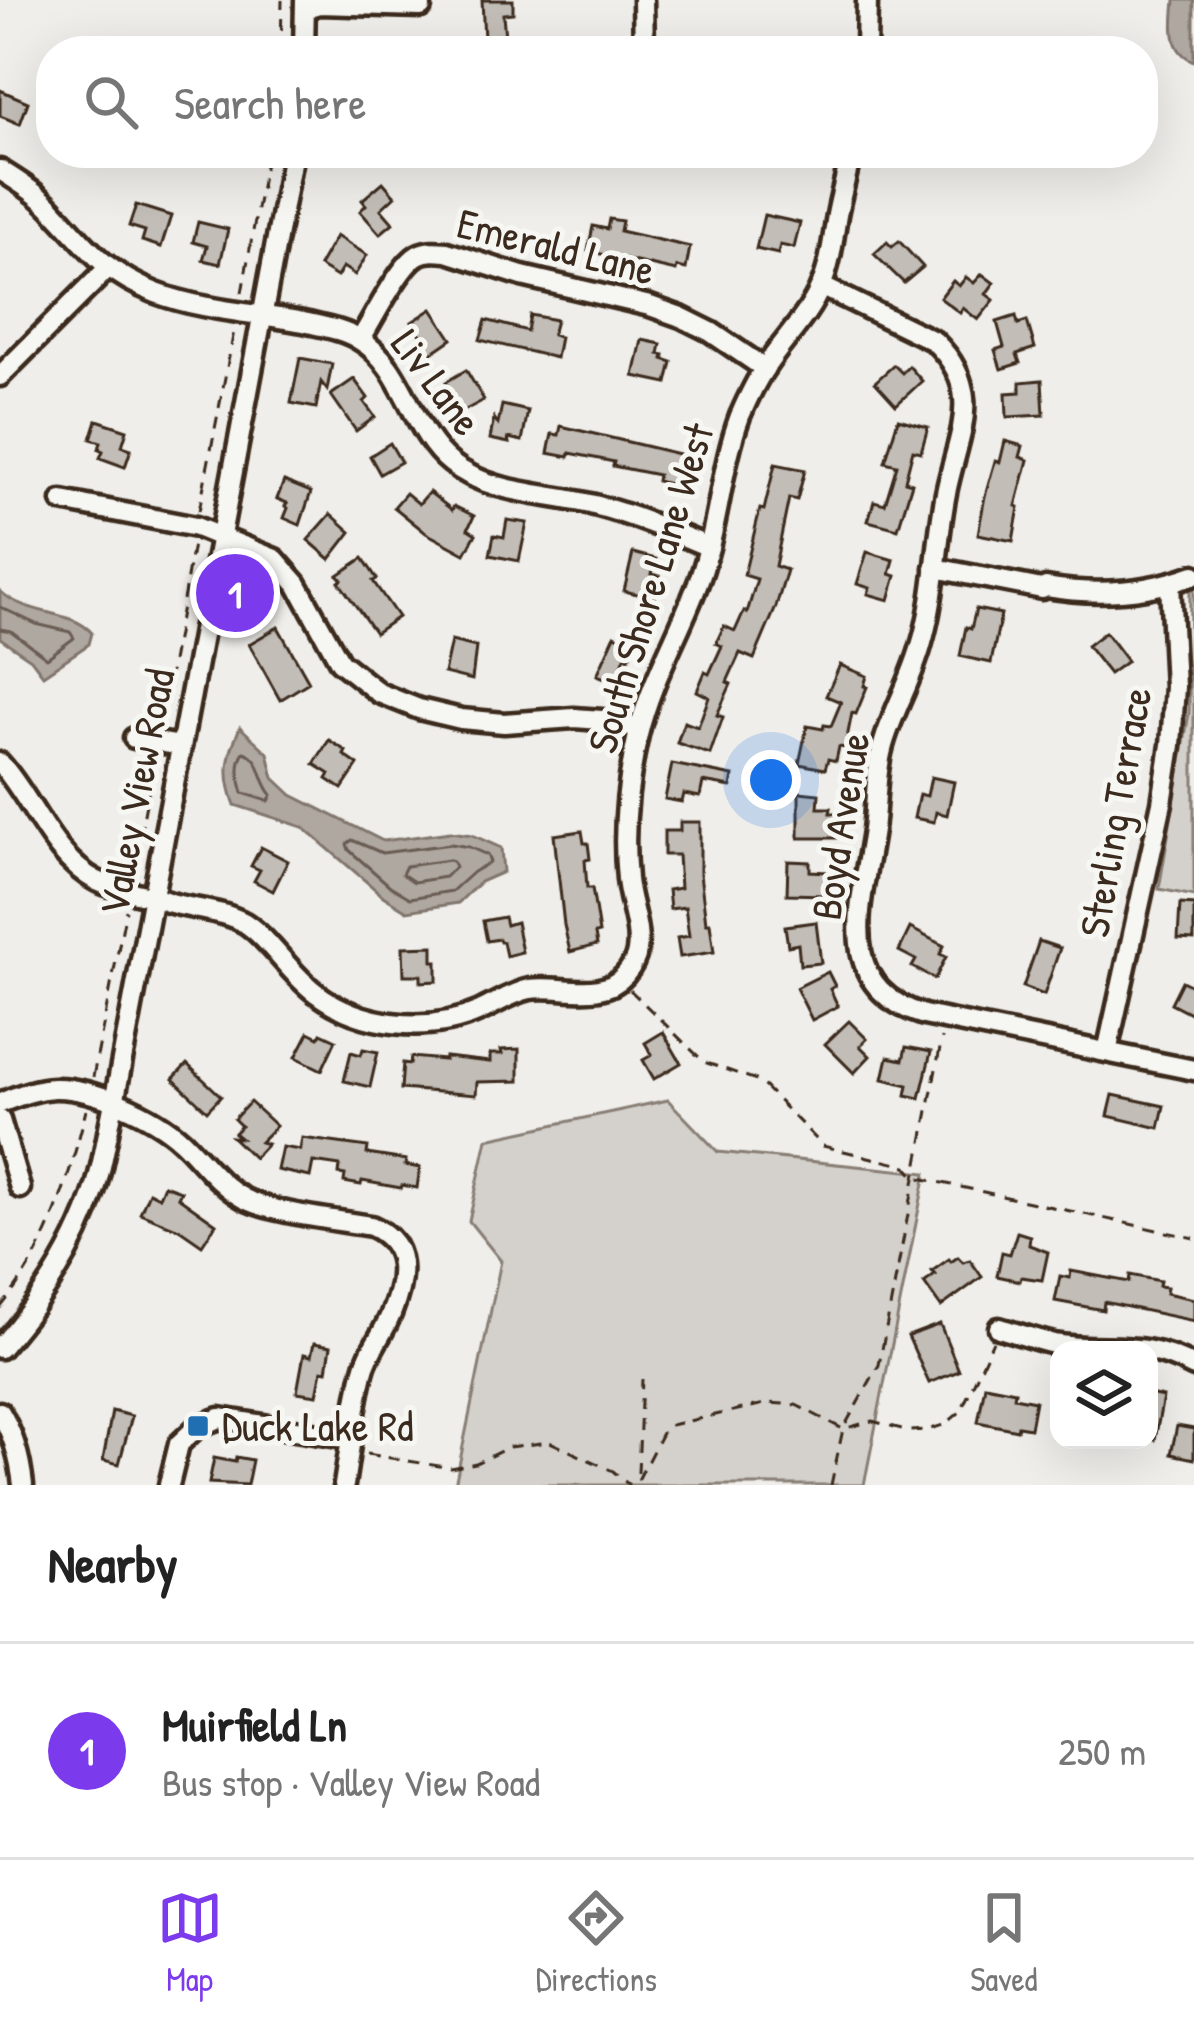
<!DOCTYPE html>
<html lang="en">
<head>
<meta charset="utf-8">
<style>
	:root { --surface:#fff; --page:#f2f2f2; --text:#222; --muted:#767676; --line:#e0e0e0; --accent:#7c3aed }
	body { margin:0; font-family:"Patrick Hand",sans-serif; background:var(--page); color:var(--text) }
	.controls { position:absolute; right:36px; bottom:36px; display:grid; overflow:hidden; border-radius:24px; box-shadow:0 12px 48px #0002 }
	.controls button { width:108px; height:108px; display:grid; place-items:center; padding:0; border:0; border-bottom:3px solid var(--line); background:var(--surface); color:var(--text); font:60px sans-serif }
	.you { position:absolute; left:771px; top:780px; width:42px; height:42px; margin:-30px; border:9px solid #fff; border-radius:50%; background:#1a73e8; box-shadow:0 0 0 18px #1a73e833 }
	.badge { display:grid; place-items:center; width:78px; height:78px; border-radius:50%; background:var(--accent); color:#fff; font-size:39px; font-weight:700 }
	.pin { position:absolute; translate:-50% -50%; border:6px solid #fff; box-shadow:0 3px 12px #0006 }
	.list { margin:0; padding:0; list-style:none }
	h2 { display:flex; justify-content:space-between; align-items:center; height:156px; margin:0; padding:0 48px; font-size:51px }
	h2 small { font-size:39px; font-weight:400; color:var(--muted) }
	.list li { display:grid; grid-template-columns:78px 1fr auto; gap:36px; align-items:center; box-sizing:border-box; height:216px; padding:0 48px; border-top:3px solid var(--line) }
	.list b { display:block; font-size:45px; white-space:nowrap }
	.list p { margin:0; font-size:39px; white-space:nowrap; color:var(--muted) }
	.list em { font-size:39px; font-style:normal; color:var(--muted) }
	.icon { flex:none; width:66px; height:66px; fill:none; stroke:currentColor; stroke-width:2; stroke-linecap:round; stroke-linejoin:round }
	.map { position:relative; flex:none; width:1194px; height:1485px; overflow:hidden }
	.search { position:absolute; background:var(--surface); box-shadow:0 12px 48px #0002; left:36px; right:36px; top:36px; height:132px; display:flex; align-items:center; gap:30px; box-sizing:border-box; padding:0 42px; border-radius:48px; color:var(--muted); font-size:45px }
	.sheet { height:372px; background:var(--surface) }
	nav { display:flex; justify-content:space-around; align-items:center; box-sizing:border-box; height:168px; border-top:3px solid var(--line); background:var(--surface); font-size:33px; color:var(--muted) }
	nav a { display:grid; justify-items:center; gap:6px }
	nav .on { color:var(--accent) }
	.map>svg:first-child { display:block }
	.green { fill:#d4d1cc; stroke:#887e75; stroke-width:3 }
	.water { fill:#afa8a1; stroke:#81766d; stroke-width:3 }
	.lines { fill:none; stroke-linecap:round; stroke-linejoin:round }
	.shore { stroke:#695c52; stroke-width:3 }
	.building { fill:#c2bdb7; stroke:#3b2a1e; stroke-width:3 }
	.minor-casing { stroke:#3b2a1e; stroke-width:27 }
	.path { stroke:#3b2a1e; stroke-width:3; stroke-dasharray:12 9; stroke-linecap:butt }
	.minor { stroke:#f6f6f2; stroke-width:18 }
	.poi-dot { fill:#1f6fb2; stroke:#f6f6f2; stroke-width:4.5 }
	.labels { text-anchor:middle; stroke-width:10; stroke-linejoin:round; paint-order:stroke }
	.street-label { font-size:42px; fill:#3b2a1e; stroke:#f6f6f2 }
	.poi-label { font-size:42px; fill:#3b2a1e; stroke:#f6f6f2; text-anchor:start }
</style>
</head>
<body>
<div class="map">
<svg width="1194" height="1485" viewBox="0 0 1194 1485">
	<rect width="100%" height="100%" fill="#efeeea"/>
	<filter id="ink" filterUnits="userSpaceOnUse"><feTurbulence type="fractalNoise" baseFrequency=".00833" numOctaves="2"/><feDisplacementMap in="SourceGraphic" scale="24" xChannelSelector="R" yChannelSelector="G"/><feConvolveMatrix kernelMatrix="1 2 1 2 8 2 1 2 1" color-interpolation-filters="sRGB"/></filter>
	<g filter="url(#ink)">
		<!-- green -->
		<g class="green">
			<polygon points="1194,587 1194,896 1159,889 1189,713 1190,590"/>
			<polygon points="668,1100 718,1152 926,1173 864,1485 455,1485 501,1261 469,1221 487,1139"/>
		</g>
		<!-- water -->
		<g class="water">
			<path d="M1175 0H1194V61C1168 51 1173 24 1175 0Z"/>
			<path d="M0 591C28 617 71 609 92 633L89 644 43 675 31 659 0 638Z"/>
			<path d="M240 727 268 753 274 778 292 795 383 841 450 832 472 835 501 848 503 872 480 882 458 903 407 911 383 896 303 827 235 805C223 773 227 757 240 727Z"/>
		</g>
		<g class="lines">
			<!-- shore -->
			<g class="shore">
				<polyline points="0,607 36,624 70,632 74,638 47,658 11,631 0,629"/>
				<path d="M244 752C263 758 258 778 272 795L269 801 243 793C239 781 236 762 244 752Z"/>
				<polygon points="352,840 382,853 451,844 469,847 487,855 490,862 473,872 452,891 410,898 390,886 349,850 347,844"/>
				<polygon points="449,860 453,862 455,867 445,877 414,882 402,874 406,866"/>
			</g>
		</g>
		<!-- building -->
		<g class="building">
			<polygon points="482,0 513,0 513,13 503,14 505,38 484,39"/>
			<polygon points="0,90 28,102 20,124 0,116"/>
			<polygon points="383,182 395,196 381,209 393,223 380,234 360,211 366,205 362,200"/>
			<polygon points="136,205 171,216 161,247 142,241 145,231 129,226"/>
			<polygon points="764,215 800,223 794,248 780,245 778,254 756,249"/>
			<polygon points="609,219 622,221 620,231 690,247 686,269 677,267 676,271 588,251 593,226 607,229"/>
			<polygon points="198,222 228,229 220,264 203,260 207,246 193,242"/>
			<polygon points="336,236 367,255 355,275 343,267 337,277 319,266"/>
			<polygon points="899,241 923,267 904,283 874,254 887,242 892,247"/>
			<polygon points="982,274 994,283 986,294 994,300 978,320 963,308 960,313 940,298 953,281 959,286 966,277 974,283"/>
			<polygon points="432,309 452,339 429,355 420,341 424,339 412,322"/>
			<polygon points="530,315 556,320 552,335 560,337 556,358 480,340 486,320 527,331"/>
			<polygon points="1016,316 1018,324 1027,321 1035,348 1017,354 1020,363 1001,369 995,350 1004,347 997,322"/>
			<polygon points="642,340 661,344 659,354 664,355 663,359 672,362 667,383 634,376"/>
			<polygon points="300,358 332,364 327,390 321,382 316,408 291,403"/>
			<polygon points="894,365 902,373 909,366 922,381 896,405 875,382"/>
			<polygon points="466,370 484,400 460,413 447,391 450,389 446,382"/>
			<polygon points="354,379 368,398 364,402 375,417 356,431 331,395"/>
			<polygon points="1042,380 1044,415 1007,417 1006,393 1020,392 1020,382"/>
			<polygon points="502,405 528,411 522,441 508,438 509,443 490,439 494,418 498,424"/>
			<polygon points="898,419 928,427 921,452 913,450 905,481 912,483 898,529 868,521 874,501 885,504 897,465 885,462"/>
			<polygon points="97,420 127,430 122,446 131,449 125,467 100,458 103,451 99,449 101,442 91,439"/>
			<polygon points="561,426 691,457 686,483 674,481 673,485 657,481 658,475 613,466 614,462 570,453 569,457 548,453 552,434 559,435"/>
			<polygon points="1005,441 1023,446 1020,457 1028,460 1016,506 1019,507 1013,541 978,534 985,496 995,461 1000,462"/>
			<polygon points="390,443 401,462 380,474 370,456"/>
			<polygon points="775,464 805,470 797,500 789,498 775,566 787,570 776,607 754,659 740,653 727,682 731,684 717,715 723,717 710,754 677,743 684,722 698,727 709,697 697,691 705,672 709,674 722,646 716,643 724,626 735,631 744,611 747,613 757,579 744,575 760,509 764,510"/>
			<polygon points="284,481 311,492 300,525 284,518 288,508 285,506 287,503 277,499"/>
			<polygon points="429,492 452,510 454,506 474,516 468,529 476,534 465,554 426,533 394,507 406,493 419,504"/>
			<polygon points="331,514 351,532 330,559 308,540"/>
			<polygon points="507,520 527,523 519,561 490,555 494,535 504,537"/>
			<polygon points="867,552 894,560 890,574 896,576 889,600 868,594 870,588 857,584"/>
			<polygon points="633,553 656,559 652,574 660,576 655,598 624,591"/>
			<polygon points="363,558 377,579 373,581 398,617 375,633 339,582 342,580 338,575"/>
			<polygon points="976,609 1001,614 991,663 960,656 966,627 971,629"/>
			<polygon points="278,627 309,682 280,700 249,644"/>
			<polygon points="1105,632 1127,661 1109,674 1087,646"/>
			<polygon points="615,635 635,644 629,658 625,657 615,682 597,675"/>
			<polygon points="451,641 476,647 472,680 444,673"/>
			<polygon points="840,665 867,676 864,686 867,687 856,714 852,713 845,748 839,747 836,761 828,759 825,769 799,764 807,726 823,729 824,725 831,726 841,702 826,696"/>
			<polygon points="329,740 346,751 344,755 358,765 342,789 327,779 330,774 314,764"/>
			<polygon points="672,764 733,776 731,787 703,782 700,797 684,794 682,802 665,799"/>
			<polygon points="931,777 954,782 947,815 936,812 934,822 914,818 919,794 927,796"/>
			<polygon points="799,792 819,794 818,808 831,808 830,813 837,813 836,838 799,838"/>
			<polygon points="680,822 700,822 700,874 706,923 710,923 714,952 680,957 677,938 689,936 685,907 670,909 668,890 680,888 678,855 664,855 664,831 680,831"/>
			<polygon points="582,831 584,843 588,843 590,859 585,860 587,888 592,888 599,933 595,934 597,945 570,952 564,925 554,835"/>
			<polygon points="261,847 288,861 273,891 254,881 260,870 251,866"/>
			<polygon points="788,861 810,862 810,871 827,872 826,895 787,894"/>
			<polygon points="1180,904 1194,905 1194,940 1178,939"/>
			<polygon points="504,917 506,925 516,922 522,952 506,956 503,942 500,942 499,939 487,941 483,921"/>
			<polygon points="816,922 821,963 800,965 798,944 788,946 785,926"/>
			<polygon points="910,928 944,946 940,954 946,957 935,979 912,967 916,960 899,951"/>
			<polygon points="1039,941 1060,948 1044,995 1023,987"/>
			<polygon points="433,946 433,961 437,961 437,981 421,982 421,975 404,975 403,947"/>
			<polygon points="828,972 835,986 830,989 838,1006 812,1020 796,988"/>
			<polygon points="1182,981 1194,987 1194,1015 1171,1003"/>
			<polygon points="849,1021 867,1039 860,1046 870,1056 854,1073 825,1044"/>
			<polygon points="309,1032 319,1037 321,1033 336,1040 322,1070 296,1057"/>
			<polygon points="663,1032 681,1063 654,1079 643,1060 652,1055 645,1043"/>
			<polygon points="906,1047 931,1052 920,1098 906,1095 908,1085 883,1079 888,1057 903,1060"/>
			<polygon points="363,1049 378,1052 370,1087 344,1081 351,1052 361,1055"/>
			<polygon points="519,1049 519,1081 477,1082 476,1095 401,1089 403,1063 410,1064 411,1057 445,1060 445,1057 490,1062 490,1054 502,1054 501,1050"/>
			<polygon points="187,1064 221,1096 207,1111 173,1079"/>
			<polygon points="1113,1095 1164,1106 1159,1128 1108,1116"/>
			<polygon points="250,1102 276,1126 260,1142 267,1144 254,1158 232,1137 240,1138 234,1133 241,1126 234,1119"/>
			<polygon points="302,1138 368,1147 367,1154 406,1160 405,1165 420,1168 417,1188 402,1185 401,1188 362,1181 361,1185 344,1182 345,1175 339,1174 340,1166 313,1162 310,1177 277,1170 282,1147 300,1150"/>
			<polygon points="164,1185 181,1191 178,1197 216,1224 202,1245 179,1229 140,1213 149,1192 159,1197"/>
			<polygon points="1017,1232 1030,1236 1029,1245 1048,1252 1042,1280 1021,1277 1020,1281 997,1276 1002,1252 1010,1254"/>
			<polygon points="958,1257 963,1262 970,1260 982,1277 941,1307 924,1283 935,1275 932,1271 949,1259 951,1262"/>
			<polygon points="1071,1271 1129,1282 1130,1275 1160,1281 1159,1286 1167,1287 1166,1293 1194,1299 1194,1321 1104,1302 1103,1310 1055,1301 1060,1276 1070,1278"/>
			<polygon points="940,1324 959,1371 929,1383 908,1336"/>
			<polygon points="314,1343 331,1346 327,1371 322,1370 317,1395 297,1392 304,1354 311,1356"/>
			<polygon points="985,1385 1015,1391 1014,1397 1035,1401 1030,1428 1018,1426 1017,1430 978,1422"/>
			<polygon points="1149,1394 1163,1397 1155,1440 1149,1439"/>
			<polygon points="112,1411 132,1416 119,1464 103,1460"/>
			<polygon points="1177,1426 1194,1429 1194,1459 1171,1454"/>
			<polygon points="236,1457 252,1460 247,1485 209,1483 214,1458 235,1462"/>
		</g>
		<g class="lines">
			<!-- minor casing -->
			<g class="minor-casing">
				<g id="minor">
					<polyline points="643,0 644,51"/>
					<polyline points="305,8 319,4 421,7"/>
					<polyline points="304,51 305,0"/>
					<polyline points="866,51 867,0"/>
					<path d="M0 170C18 181 37 193 51 208 87 246 104 273 156 293 204 311 258 313 308 323 325 327 344 330 360 340 405 367 410 430 451 463 490 495 551 493 598 506 636 516 673 532 709 547"/>
					<path d="M821 286 934 341C986 392 958 433 946 493 936 543 936 597 921 646 912 678 895 708 885 739 875 769 877 799 873 830 863 901 830 986 924 1015L1194 1070"/>
					<path d="M360 340C373 320 399 266 418 255 427 250 437 251 447 252L522 276 650 306 681 317 711 332 764 368"/>
					<polyline points="0,376 109,267"/>
					<polyline points="62,501 196,527 275,559 297,584 340,662 379,693 419,709 461,719 504,723 574,718 602,720 639,729"/>
					<path d="M935 568 1042 589 1046 587C1097 596 1145 593 1194 575"/>
					<polyline points="134,738 181,746"/>
					<path d="M0 763C33 799 51 857 97 881 114 889 132 892 149 896 158 898 166 902 175 904 199 910 223 911 245 923 270 939 289 973 316 993 361 1027 428 1034 480 1011 497 1003 512 993 530 989 560 984 601 1002 625 975 630 969 636 960 637 951 641 929 629 902 627 879 622 830 627 783 638 735 651 679 682 629 701 575 719 523 721 467 740 416 747 400 755 382 765 368 783 340 808 317 821 286 831 263 833 239 837 215 841 194 847 174 851 153"/>
					<polyline points="1107,1052 1162,803 1171,745 1175,687 1170,583"/>
					<path d="M0 1103C18 1096 34 1089 54 1088 92 1087 154 1115 182 1141 201 1159 219 1185 243 1198 269 1213 338 1220 371 1226 410 1243 405 1280 391 1314 383 1335 368 1351 363 1373 354 1410 350 1448 344 1485"/>
					<polyline points="0,1120 20,1188"/>
					<path d="M999 1328C1017 1333 1036 1340 1054 1344 1107 1353 1142 1338 1194 1367"/>
					<path d="M0 1348C42 1300 77 1247 96 1186 104 1159 108 1130 114 1103L293 153"/>
					<path d="M0 1412C14 1435 20 1458 23 1485"/>
					<polyline points="169,1485 179,1444 198,1426 220,1418 351,1439"/>
				</g>
			</g>
			<!-- path -->
			<g class="path">
				<polyline points="281,51 282,0"/>
				<polyline points="242,293 267,153"/>
				<polyline points="199,511 235,326"/>
				<polyline points="161,724 193,544"/>
				<polyline points="132,877 155,757"/>
				<polyline points="630,990 704,1062 759,1081 823,1146 906,1166 915,1177 1194,1238"/>
				<polyline points="93,1077 126,910"/>
				<path d="M0 1308C47 1253 69 1179 86 1110"/>
				<polyline points="367,1454 451,1468 476,1463 509,1447 550,1442 613,1471 629,1485"/>
				<polyline points="638,1473 642,1379"/>
				<polyline points="638,1480 662,1433 671,1425 769,1403 796,1405 843,1429 872,1421 909,1431 928,1430 946,1424 961,1411 993,1341"/>
				<polyline points="831,1485 843,1429 879,1365 942,1038"/>
			</g>
			<!-- minor -->
			<use href="#minor" class="minor"/>
		</g>
	</g>
	<!-- markers -->
	<rect class="poi-dot" x="186" y="1414" width="24" height="24" rx="6"/>
	<g class="labels">
		<!-- street labels -->
		<g class="street-label">
			<text transform="translate(556 246) rotate(14)" y="15">Emerald Lane</text>
			<text transform="translate(437 382) rotate(53)" y="15">Liv Lane</text>
			<text transform="translate(650 588) rotate(-73)" y="15">South Shore Lane West</text>
			<text transform="translate(136 792) rotate(-79)" y="15">Valley View Road</text>
			<text transform="translate(1115 812) rotate(-80)" y="15">Sterling Terrace</text>
			<text transform="translate(840 826) rotate(-81)" y="15">Boyd Avenue</text>
		</g>
		<!-- poi labels -->
		<g class="poi-label">
			<text x="222" y="1441">Duck Lake Rd</text>
		</g>
	</g>
</svg>
<div class="controls">
<button><svg class="icon" aria-label="layers" viewBox="0 0 24 24"><path d="M12 4l9 5-9 5-9-5zM3 14l9 5 9-5"/></svg></button>
</div>
<div class="you"></div>
<div class="pin badge" style="left:235px;top:593px">1</div>
<div class="search"><svg class="icon" aria-label="search" viewBox="0 0 24 24"><circle cx="10" cy="10" r="6"/><path d="M15 15l6 6"/></svg>Search here</div>
</div>
<section class="sheet">
<h2>Nearby<small></small></h2>
<ul class="list">
<li><span class="badge">1</span><div><b>Muirfield Ln</b><p>Bus stop · Valley View Road</p></div><em>250 m</em></li>
</ul>
</section>
<nav>
<a class="on"><svg class="icon" aria-label="map" viewBox="0 0 24 24"><path d="M3 6l6-2 6 2 6-2v14l-6 2-6-2-6 2zM9 4v14M15 6v14"/></svg>Map</a>
<a><svg class="icon" aria-label="directions" viewBox="0 0 24 24"><path d="M12 3l9 9-9 9-9-9zM9 14v-3h6M13 9l2 2-2 2"/></svg>Directions</a>
<a><svg class="icon" aria-label="saved" viewBox="0 0 24 24"><path d="M7 4h10v16l-5-4-5 4z"/></svg>Saved</a>
</nav>
</body>
</html>
